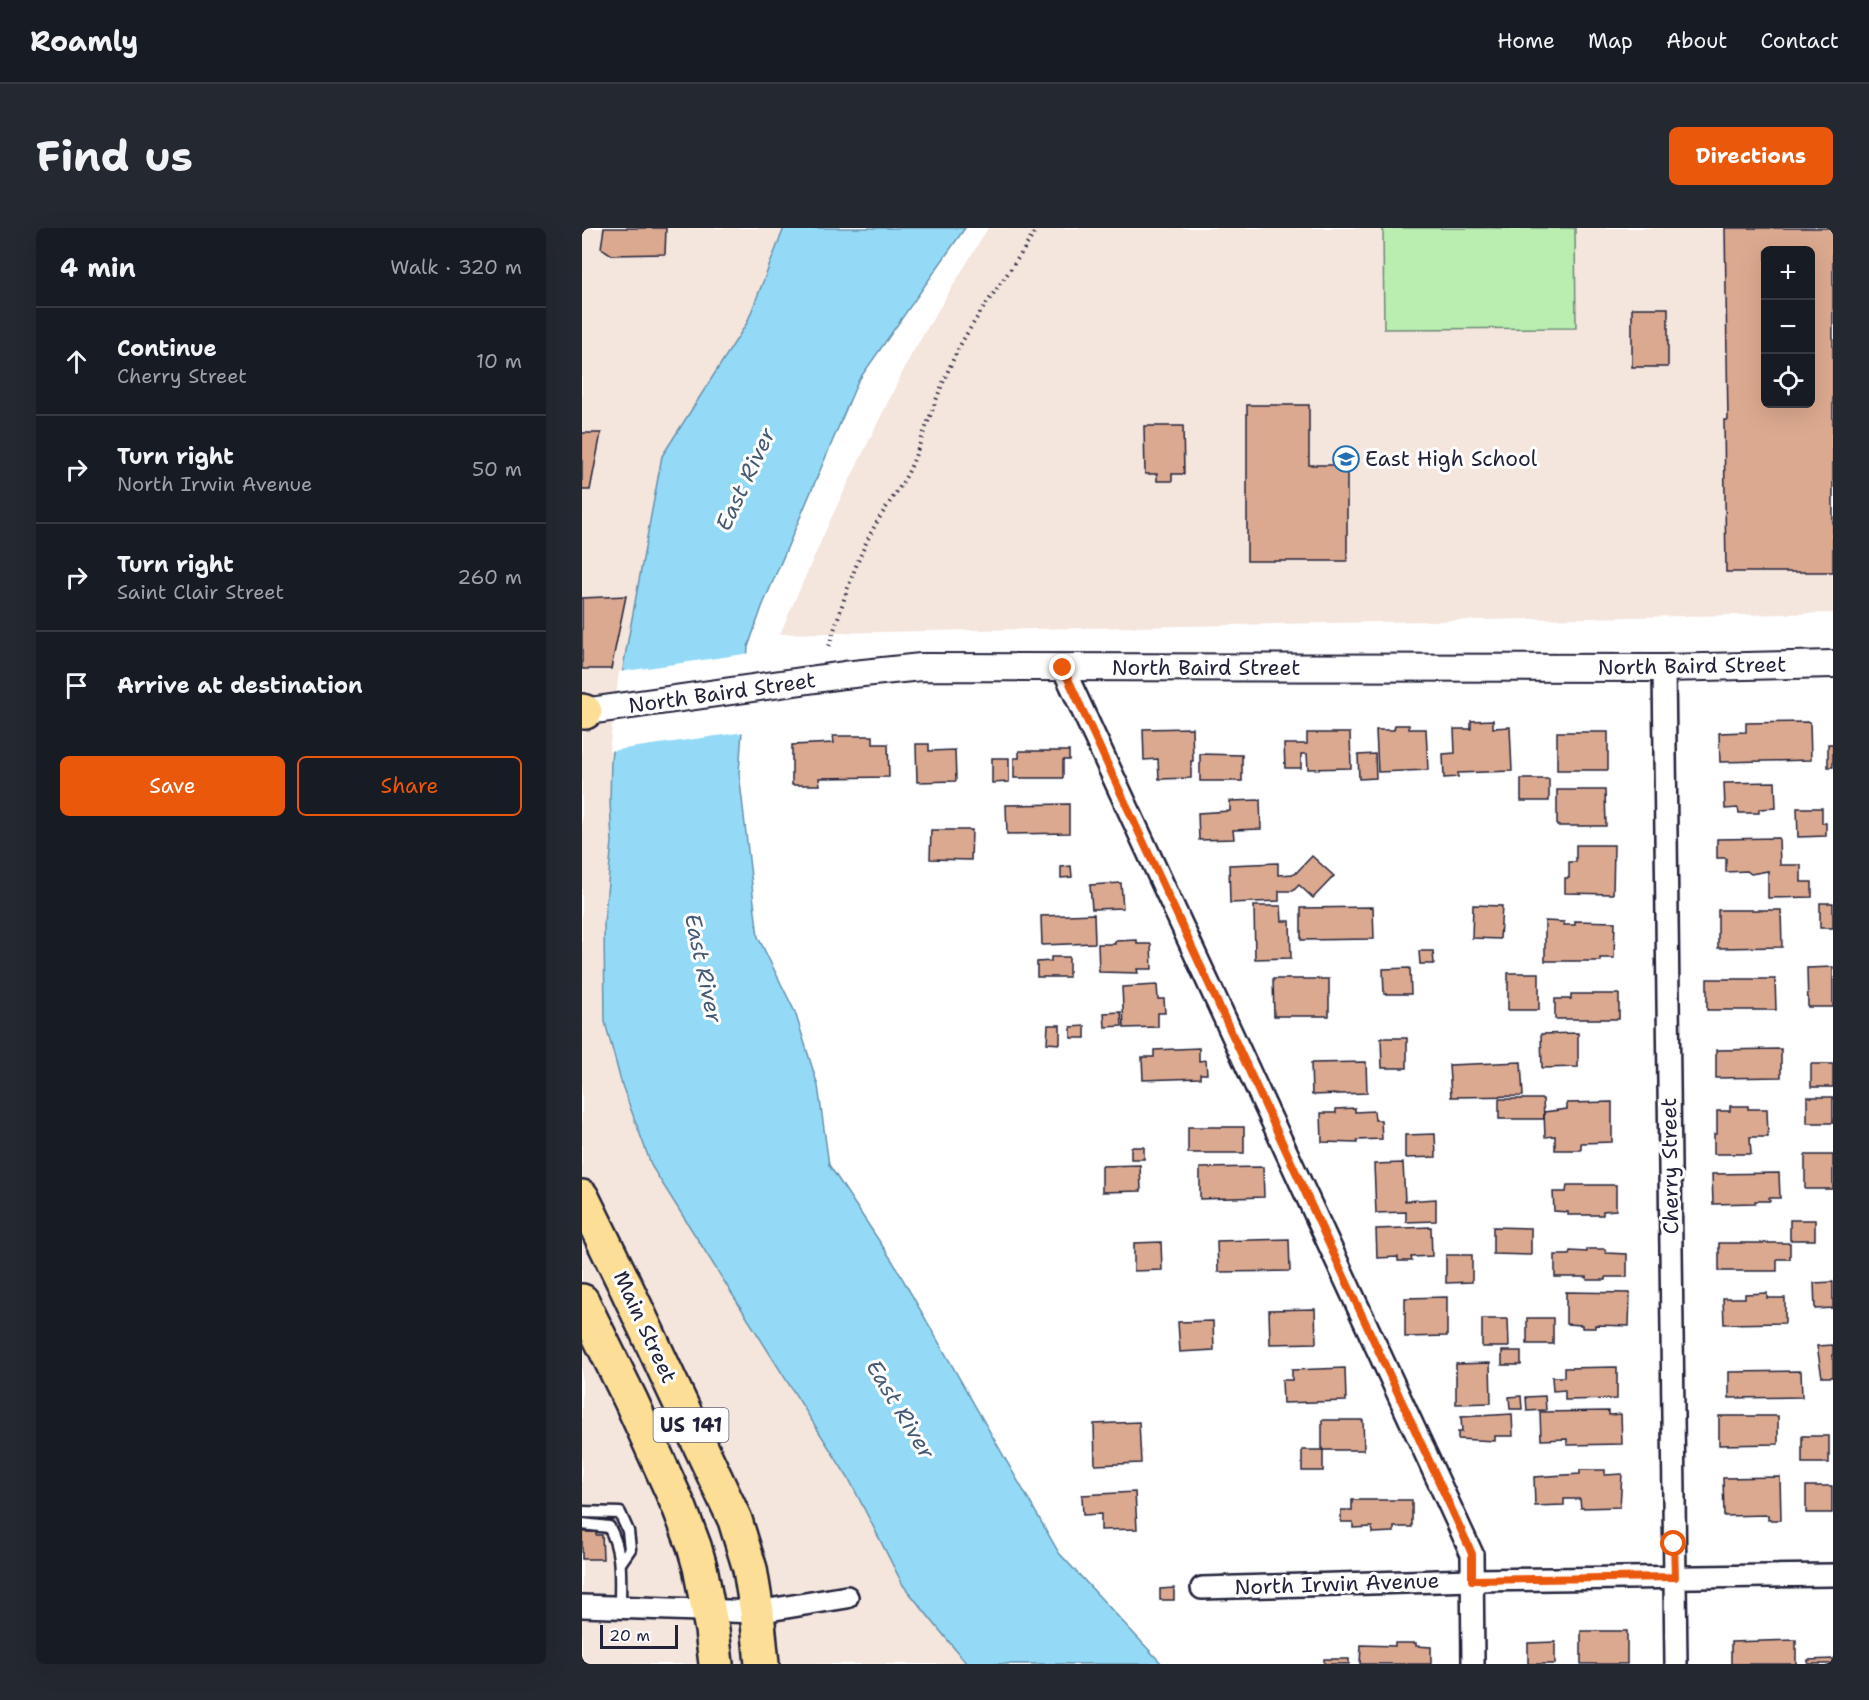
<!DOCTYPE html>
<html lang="en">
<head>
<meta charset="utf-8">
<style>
	:root { --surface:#171b24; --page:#242831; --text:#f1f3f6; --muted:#9ea1a6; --line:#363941; --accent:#ea580c }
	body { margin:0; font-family:"Shantell Sans",sans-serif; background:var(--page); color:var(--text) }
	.controls { position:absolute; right:18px; top:18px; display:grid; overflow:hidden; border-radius:9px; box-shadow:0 6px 24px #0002 }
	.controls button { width:54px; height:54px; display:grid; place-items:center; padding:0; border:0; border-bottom:2px solid var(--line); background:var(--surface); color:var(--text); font:30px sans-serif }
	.scale { position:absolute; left:18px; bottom:15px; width:78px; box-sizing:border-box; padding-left:6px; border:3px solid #22223b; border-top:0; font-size:16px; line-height:21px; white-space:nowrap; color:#22223b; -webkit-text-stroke:4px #fff; paint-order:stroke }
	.stop { position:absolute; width:18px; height:18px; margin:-14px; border:4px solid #ea580c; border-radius:50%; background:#fff }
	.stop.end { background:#ea580c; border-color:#fff; box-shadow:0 2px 6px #0008 }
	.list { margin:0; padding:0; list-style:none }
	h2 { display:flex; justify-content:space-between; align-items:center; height:78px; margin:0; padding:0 24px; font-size:26px }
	h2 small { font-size:20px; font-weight:400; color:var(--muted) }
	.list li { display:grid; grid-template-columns:39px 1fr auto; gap:18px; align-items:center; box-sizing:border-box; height:108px; padding:0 24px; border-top:2px solid var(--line) }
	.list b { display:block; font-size:22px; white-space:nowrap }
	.list p { margin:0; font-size:20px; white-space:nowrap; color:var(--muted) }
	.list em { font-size:20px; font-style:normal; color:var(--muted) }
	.actions { display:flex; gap:12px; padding:18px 24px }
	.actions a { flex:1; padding:14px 0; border:2px solid var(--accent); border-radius:9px; text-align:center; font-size:21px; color:var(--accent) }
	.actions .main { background:var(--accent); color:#fff }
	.icon { flex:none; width:33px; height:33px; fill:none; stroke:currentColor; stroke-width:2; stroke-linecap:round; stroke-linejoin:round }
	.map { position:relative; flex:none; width:1251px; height:1436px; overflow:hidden; border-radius:9px }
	header { display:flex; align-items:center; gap:36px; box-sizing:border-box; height:84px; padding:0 30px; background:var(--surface); border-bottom:2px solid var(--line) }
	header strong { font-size:28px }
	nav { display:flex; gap:33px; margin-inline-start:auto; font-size:21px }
	.intro { display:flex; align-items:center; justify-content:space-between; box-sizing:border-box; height:144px; padding:0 36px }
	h1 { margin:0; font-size:42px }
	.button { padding:15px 27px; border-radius:9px; background:var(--accent); color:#fff; font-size:21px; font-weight:700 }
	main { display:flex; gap:36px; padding:0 36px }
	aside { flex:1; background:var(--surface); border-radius:9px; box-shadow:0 6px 24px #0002 }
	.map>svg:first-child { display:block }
	.built { fill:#f4e5dd; fill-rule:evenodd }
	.green { fill:#b9eeb0; stroke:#6e8876; stroke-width:1.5 }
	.water { fill:#94daf6; stroke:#6690ab; stroke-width:1.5 }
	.pier { fill:#fff }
	.building { fill:#dba98f; stroke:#22223b; stroke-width:1.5; fill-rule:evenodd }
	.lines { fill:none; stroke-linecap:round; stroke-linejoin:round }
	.service-casing { stroke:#22223b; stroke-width:15 }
	.minor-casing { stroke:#22223b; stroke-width:26 }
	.tertiary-casing { stroke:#22223b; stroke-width:30 }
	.primary-casing { stroke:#22223b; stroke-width:38 }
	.path { stroke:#22223b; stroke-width:4; stroke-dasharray:1.5 4.5; stroke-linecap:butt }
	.service { stroke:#fff; stroke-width:10 }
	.minor { stroke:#fff; stroke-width:21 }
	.tertiary { stroke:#fff; stroke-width:26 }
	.primary { stroke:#fcde96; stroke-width:33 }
	.route { stroke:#ea580c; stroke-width:8 }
	.labels { text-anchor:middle; stroke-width:6; stroke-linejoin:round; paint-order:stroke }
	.shield { fill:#fff; stroke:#646476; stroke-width:1.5 }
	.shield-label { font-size:20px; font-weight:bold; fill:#22223b }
	.poi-label { font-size:21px; fill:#22223b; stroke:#fff; text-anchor:start }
	.street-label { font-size:21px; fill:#22223b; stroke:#fff }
	.water-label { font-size:22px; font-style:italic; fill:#445973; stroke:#fff }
</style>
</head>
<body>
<header>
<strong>Roamly</strong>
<nav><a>Home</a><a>Map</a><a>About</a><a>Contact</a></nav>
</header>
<div class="intro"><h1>Find us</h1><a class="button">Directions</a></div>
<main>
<aside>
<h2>4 min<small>Walk · 320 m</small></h2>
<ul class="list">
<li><svg class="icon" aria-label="ahead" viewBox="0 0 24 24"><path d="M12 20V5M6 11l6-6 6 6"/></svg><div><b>Continue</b><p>Cherry Street</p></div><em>10 m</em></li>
<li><svg class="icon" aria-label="right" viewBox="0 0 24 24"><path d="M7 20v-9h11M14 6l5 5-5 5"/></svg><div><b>Turn right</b><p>North Irwin Avenue</p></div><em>50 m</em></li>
<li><svg class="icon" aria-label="right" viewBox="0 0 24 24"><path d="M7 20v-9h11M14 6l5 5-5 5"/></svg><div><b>Turn right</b><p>Saint Clair Street</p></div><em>260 m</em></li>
<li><svg class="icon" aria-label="arrive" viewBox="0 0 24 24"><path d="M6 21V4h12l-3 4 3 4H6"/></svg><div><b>Arrive at destination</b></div></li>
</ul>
<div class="actions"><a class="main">Save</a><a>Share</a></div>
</aside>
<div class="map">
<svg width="1251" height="1436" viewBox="0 0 1251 1436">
	<rect width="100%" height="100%" fill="#fff"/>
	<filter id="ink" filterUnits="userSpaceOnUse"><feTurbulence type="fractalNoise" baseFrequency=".0167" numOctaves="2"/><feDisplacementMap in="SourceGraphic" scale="12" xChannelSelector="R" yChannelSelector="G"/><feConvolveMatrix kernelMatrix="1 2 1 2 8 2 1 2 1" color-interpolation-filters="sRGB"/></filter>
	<g filter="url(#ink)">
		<!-- built -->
		<g class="built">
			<polygon points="0,0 202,0 165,95 80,228 42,434 29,532 28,573 30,613 23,794 40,857 70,939 268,1253 321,1357 385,1436 0,1436"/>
			<path d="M406 0H1251V385L198 406 251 286 329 127ZM1184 22H1228V176H1184Z"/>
		</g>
		<!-- green -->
		<polygon class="green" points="801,0 993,0 994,100 802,101"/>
		<!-- water -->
		<polygon class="water" points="202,0 383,0 276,153 180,379 166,419 157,545 176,709 213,784 236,858 247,937 311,1034 477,1325 580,1436 385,1436 321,1357 268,1253 70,939 40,857 23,794 22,695 30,614 28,573 29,532 42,434 80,228 165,95"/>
		<!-- pier -->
		<polygon class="pier" points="169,425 163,504 27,523 37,444"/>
		<!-- building -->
		<g class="building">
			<polygon points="22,0 84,0 83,26 30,27 19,20"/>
			<path d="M1143 0H1251V344H1144L1142 192H1146ZM1184 22H1228V176H1184Z"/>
			<rect x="1050" y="80" width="36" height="59"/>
			<polygon points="665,177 727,177 727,237 765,237 765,333 665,333"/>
			<polygon points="562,198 601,198 602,246 590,246 590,253 575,253 575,246 563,246"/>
			<polygon points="0,205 19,205 8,262 0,262"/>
			<polygon points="44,368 29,441 0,441 0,370"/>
			<polygon points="911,492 911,500 928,499 930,543 876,545 876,549 862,550 861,526 873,525 872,501 889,501 889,493"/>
			<polygon points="1228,494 1229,532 1138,534 1137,505 1164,504 1164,495"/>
			<polygon points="813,497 827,497 827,501 844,501 846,542 796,544 794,502 812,502"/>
			<polygon points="610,500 611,533 609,533 609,550 577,551 576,531 562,532 561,501"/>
			<rect x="975" y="504" width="51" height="38"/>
			<polygon points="725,505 768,505 769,540 726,541 725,526 719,526 719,540 703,540 702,516 725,516"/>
			<polygon points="251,508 291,508 291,516 306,516 307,549 237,550 238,557 210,557 210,517 252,515"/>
			<polygon points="334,516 347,516 347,523 373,522 374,553 335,554"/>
			<rect x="1246" y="516" width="5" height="23"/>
			<polygon points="437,523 487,523 487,532 481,532 481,550 432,550 432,530 437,530"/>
			<polygon points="618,526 660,527 660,553 618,553"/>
			<polygon points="793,526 794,550 777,551 776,527"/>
			<polygon points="410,530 427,530 427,554 410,555"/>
			<rect x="939" y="551" width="28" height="22"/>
			<polygon points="1193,554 1194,580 1177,581 1177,585 1157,585 1156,580 1143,581 1142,555"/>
			<polygon points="975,562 1023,562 1024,598 975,598"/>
			<polygon points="678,572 679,601 651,602 652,611 617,612 616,585 648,583 648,573"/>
			<polygon points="487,576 487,605 425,606 424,577"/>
			<polygon points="1215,580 1240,580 1240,595 1244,595 1244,608 1216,609"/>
			<polygon points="349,602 390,602 389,632 348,631"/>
			<polygon points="1197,610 1198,637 1219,637 1219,654 1230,654 1230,669 1186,670 1186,643 1169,646 1165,643 1144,644 1144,630 1135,630 1135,611"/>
			<polygon points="994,617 1032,617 1031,666 983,665 983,650 987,650 987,634 994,634"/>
			<polygon points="730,628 752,648 731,670 717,657 711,663 697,663 697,673 648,675 647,637 696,635 696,647 713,646"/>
			<polygon points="489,638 490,649 479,650 479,639"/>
			<polygon points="539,655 541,680 510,681 508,657"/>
			<rect x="1238" y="675" width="13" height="25"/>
			<polygon points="891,677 920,678 918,711 890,710"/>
			<polygon points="672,678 699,678 700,693 708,693 709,730 673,731"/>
			<polygon points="791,679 792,711 719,712 719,680"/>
			<polygon points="1136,682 1199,682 1200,719 1136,720"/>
			<polygon points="512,686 513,715 460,717 459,688"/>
			<polygon points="963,693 982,694 982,697 993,697 993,693 1033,694 1032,730 1018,730 1018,733 963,733"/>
			<polygon points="555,712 555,716 569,716 570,741 555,741 556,745 517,744 516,716 533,716 533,713"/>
			<polygon points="837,723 851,723 852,736 838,736"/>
			<polygon points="469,729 487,729 487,749 455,749 455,734 469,733"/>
			<polygon points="1251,739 1251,779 1226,779 1225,740"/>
			<polygon points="828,740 829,766 802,766 801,741"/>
			<rect x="926" y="745" width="31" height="37"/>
			<polygon points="691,751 747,751 747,788 692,788"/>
			<polygon points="1125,751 1193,751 1194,782 1125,782"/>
			<polygon points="575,757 576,771 582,771 583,785 576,785 576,799 542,800 540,759"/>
			<polygon points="989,766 1037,766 1037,791 973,791 973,771 989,771"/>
			<polygon points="539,784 540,798 523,799 522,785"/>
			<polygon points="466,797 478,797 478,816 465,815"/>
			<polygon points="503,798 503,810 489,810 489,799"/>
			<polygon points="996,805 996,839 960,840 959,806"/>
			<polygon points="799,810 825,810 825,840 800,840"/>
			<polygon points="617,820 617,833 624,832 625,846 618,846 618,850 561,852 560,829 572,829 572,822"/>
			<polygon points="1199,821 1199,849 1134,850 1134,822"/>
			<polygon points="784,834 785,865 730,867 729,835"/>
			<polygon points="939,834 941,868 869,869 867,837"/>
			<rect x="1229" y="836" width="22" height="23"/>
			<rect x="1225" y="869" width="26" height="26"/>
			<polygon points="917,871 961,871 962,891 917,891"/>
			<polygon points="1030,874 1030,914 999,915 999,922 973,922 973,908 963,909 962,884 985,881 985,875"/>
			<polygon points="1148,878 1166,878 1166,881 1185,881 1186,909 1168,909 1169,926 1132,926 1132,906 1135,906 1135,883 1148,883"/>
			<polygon points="773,880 773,884 792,883 793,892 799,892 800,911 775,912 775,915 740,914 739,885 754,885 754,881"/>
			<rect x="606" y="899" width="56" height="26"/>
			<polygon points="853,906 854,929 823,930 823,907"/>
			<rect x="549" y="919" width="13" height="12"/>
			<rect x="1223" y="927" width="28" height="34"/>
			<polygon points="821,935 823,973 854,971 854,993 824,994 824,984 794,985 792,936"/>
			<polygon points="558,937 559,963 520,964 520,938"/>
			<polygon points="681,939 682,969 618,971 618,940"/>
			<polygon points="1197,945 1198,970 1187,970 1188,973 1173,973 1173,975 1131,976 1130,946"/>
			<polygon points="985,957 1034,957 1034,982 1021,983 1021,987 986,987 986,984 972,983 971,964 984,964"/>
			<rect x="1208" y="992" width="25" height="20"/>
			<polygon points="849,999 850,1028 829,1029 830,1033 816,1033 816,1029 795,1030 794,1001"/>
			<polygon points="911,999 949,1000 949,1027 911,1026"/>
			<polygon points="707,1011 708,1043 636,1044 635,1013"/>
			<polygon points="579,1014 580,1042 552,1043 552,1015"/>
			<polygon points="1137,1015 1208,1015 1208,1031 1195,1031 1195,1043 1137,1043"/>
			<polygon points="1005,1021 1023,1021 1024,1025 1045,1026 1045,1049 1024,1049 1024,1052 1005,1052 1005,1049 973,1049 973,1027 987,1027 988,1023 1005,1024"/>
			<polygon points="864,1027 890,1027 890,1054 864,1055"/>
			<polygon points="1251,1054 1251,1080 1233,1081 1232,1055"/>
			<polygon points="984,1064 1048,1065 1047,1098 1013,1097 1013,1100 1000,1100 1000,1097 984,1096"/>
			<polygon points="1185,1065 1185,1070 1203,1070 1203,1095 1142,1096 1141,1070 1163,1070 1163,1066"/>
			<polygon points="865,1069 865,1108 823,1109 823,1070"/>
			<polygon points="733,1081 734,1115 688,1116 687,1082"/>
			<rect x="945" y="1090" width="26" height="26"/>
			<polygon points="900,1091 926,1091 927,1119 900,1119"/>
			<polygon points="631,1093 632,1122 598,1124 596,1094"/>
			<polygon points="1251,1117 1251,1149 1240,1149 1235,1118"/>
			<rect x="920" y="1123" width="19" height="14"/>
			<polygon points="908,1135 909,1175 874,1176 874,1136"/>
			<polygon points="1035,1139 1035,1171 983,1172 983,1162 971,1163 970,1149 982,1149 982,1140"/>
			<polygon points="763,1140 764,1173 701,1175 700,1152 710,1152 710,1142"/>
			<polygon points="1219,1143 1220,1169 1147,1170 1147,1144"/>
			<polygon points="939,1168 940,1181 928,1181 927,1169"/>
			<polygon points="963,1168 964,1182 945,1183 944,1169"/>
			<polygon points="1027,1183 1027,1187 1039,1186 1040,1216 985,1217 985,1211 959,1212 958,1184"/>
			<polygon points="930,1186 931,1208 913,1208 913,1213 876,1211 876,1204 880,1204 879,1189"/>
			<polygon points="1137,1188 1196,1188 1196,1216 1137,1217"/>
			<polygon points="740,1192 781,1192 782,1222 740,1222"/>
			<polygon points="557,1194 559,1235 513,1237 512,1196"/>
			<rect x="1220" y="1208" width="27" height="27"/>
			<rect x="720" y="1222" width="21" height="21"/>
			<polygon points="998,1242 1023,1242 1023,1247 1040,1246 1038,1279 999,1280 998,1271 982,1271 982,1277 953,1278 952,1249 998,1246"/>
			<polygon points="1198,1249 1199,1292 1186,1292 1186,1287 1142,1288 1141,1250"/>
			<rect x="1224" y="1258" width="26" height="27"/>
			<polygon points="553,1264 555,1301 519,1302 519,1286 501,1287 500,1267"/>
			<polygon points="770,1272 830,1272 830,1299 812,1299 812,1304 790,1305 790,1299 771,1300 771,1294 759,1294 759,1282 770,1282"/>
			<polygon points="0,1304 14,1304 14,1307 20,1307 21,1331 0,1331"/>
			<polygon points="592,1360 592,1372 578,1372 578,1361"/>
			<rect x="999" y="1403" width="46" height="33"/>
			<polygon points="1214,1412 1214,1436 1149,1436 1149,1414"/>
			<polygon points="973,1414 973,1436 946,1436 946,1415"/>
			<polygon points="813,1415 834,1415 834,1418 849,1419 849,1436 778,1436 779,1417 813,1418"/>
			<rect x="742" y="1431" width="25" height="5"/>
			<polygon points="1251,1431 1251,1436 1226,1436 1226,1432"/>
		</g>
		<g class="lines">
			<!-- service casing -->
			<g class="service-casing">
				<g id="service">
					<polyline points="0,1284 38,1285 46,1303 48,1321 39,1334"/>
					<path d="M0 1296 27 1299C41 1324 38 1350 38 1378"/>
				</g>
			</g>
			<!-- minor casing -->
			<g class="minor-casing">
				<g id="minor">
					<polyline points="481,440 890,1326 891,1436"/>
					<polyline points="1082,440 1094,1436"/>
					<polyline points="620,1360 890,1352 1251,1347"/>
					<polyline points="0,1378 175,1384 265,1369"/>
				</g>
			</g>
			<!-- tertiary casing -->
			<g class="tertiary-casing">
				<polyline id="tertiary" points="0,484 262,447 339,439 1082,440 1251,436"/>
			</g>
			<!-- primary casing -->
			<g class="primary-casing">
				<g id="primary">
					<polyline points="0,483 3,484"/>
					<polyline points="0,969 44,1059 153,1292 168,1341 175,1384 180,1436"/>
					<polyline points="0,1073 49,1173 98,1281 112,1318 118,1339 130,1402 134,1436"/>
				</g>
			</g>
			<!-- path -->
			<path class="path" d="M247 418C259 381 270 342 288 307 300 282 319 262 330 236 346 196 359 153 380 114 403 74 432 40 455 0"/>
			<!-- service -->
			<use href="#service" class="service"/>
			<!-- minor -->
			<use href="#minor" class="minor"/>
			<!-- tertiary -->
			<use href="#tertiary" class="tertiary"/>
			<!-- primary -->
			<use href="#primary" class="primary"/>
		</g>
	</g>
	<g class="lines" filter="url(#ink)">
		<!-- route -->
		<polyline class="route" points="481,440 887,1319 890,1326 890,1352 1093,1349 1092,1316"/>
	</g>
	<!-- icons -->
	<defs>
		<g id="school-ring" transform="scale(1.35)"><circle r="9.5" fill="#fff" stroke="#1f6fb2" stroke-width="1.5"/><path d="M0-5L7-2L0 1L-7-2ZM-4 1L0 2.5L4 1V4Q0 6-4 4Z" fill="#1f6fb2"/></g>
	</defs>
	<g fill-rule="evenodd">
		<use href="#school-ring" x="764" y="231"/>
	</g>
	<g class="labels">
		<!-- shield labels -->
		<rect class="shield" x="71.5" y="1180" width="75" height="34" rx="4.5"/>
		<g class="shield-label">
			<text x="109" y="1204">US 141</text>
		</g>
		<!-- poi labels -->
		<g class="poi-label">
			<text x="783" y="238">East High School</text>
		</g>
		<!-- street labels -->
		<g class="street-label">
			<text transform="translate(1110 438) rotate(-1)" y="7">North Baird Street</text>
			<text x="624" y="447">North Baird Street</text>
			<text transform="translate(140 465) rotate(-8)" y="7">North Baird Street</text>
			<text transform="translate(1088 938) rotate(-91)" y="7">Cherry Street</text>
			<text transform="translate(63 1099) rotate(65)" y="7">Main Street</text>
			<text transform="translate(755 1356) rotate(-2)" y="7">North Irwin Avenue</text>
		</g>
		<!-- water labels -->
		<g class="water-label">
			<text transform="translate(163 251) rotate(-65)" y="8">East River</text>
			<text transform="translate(122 740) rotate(78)" y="8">East River</text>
			<text transform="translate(319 1181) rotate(59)" y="8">East River</text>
		</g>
	</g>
</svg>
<div class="controls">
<button>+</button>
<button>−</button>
<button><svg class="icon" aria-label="locate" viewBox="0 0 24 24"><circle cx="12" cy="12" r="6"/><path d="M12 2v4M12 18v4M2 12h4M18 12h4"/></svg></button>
</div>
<div class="scale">20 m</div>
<div class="stop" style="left:1092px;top:1316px"></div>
<div class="stop end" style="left:481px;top:440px"></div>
</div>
</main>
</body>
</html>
